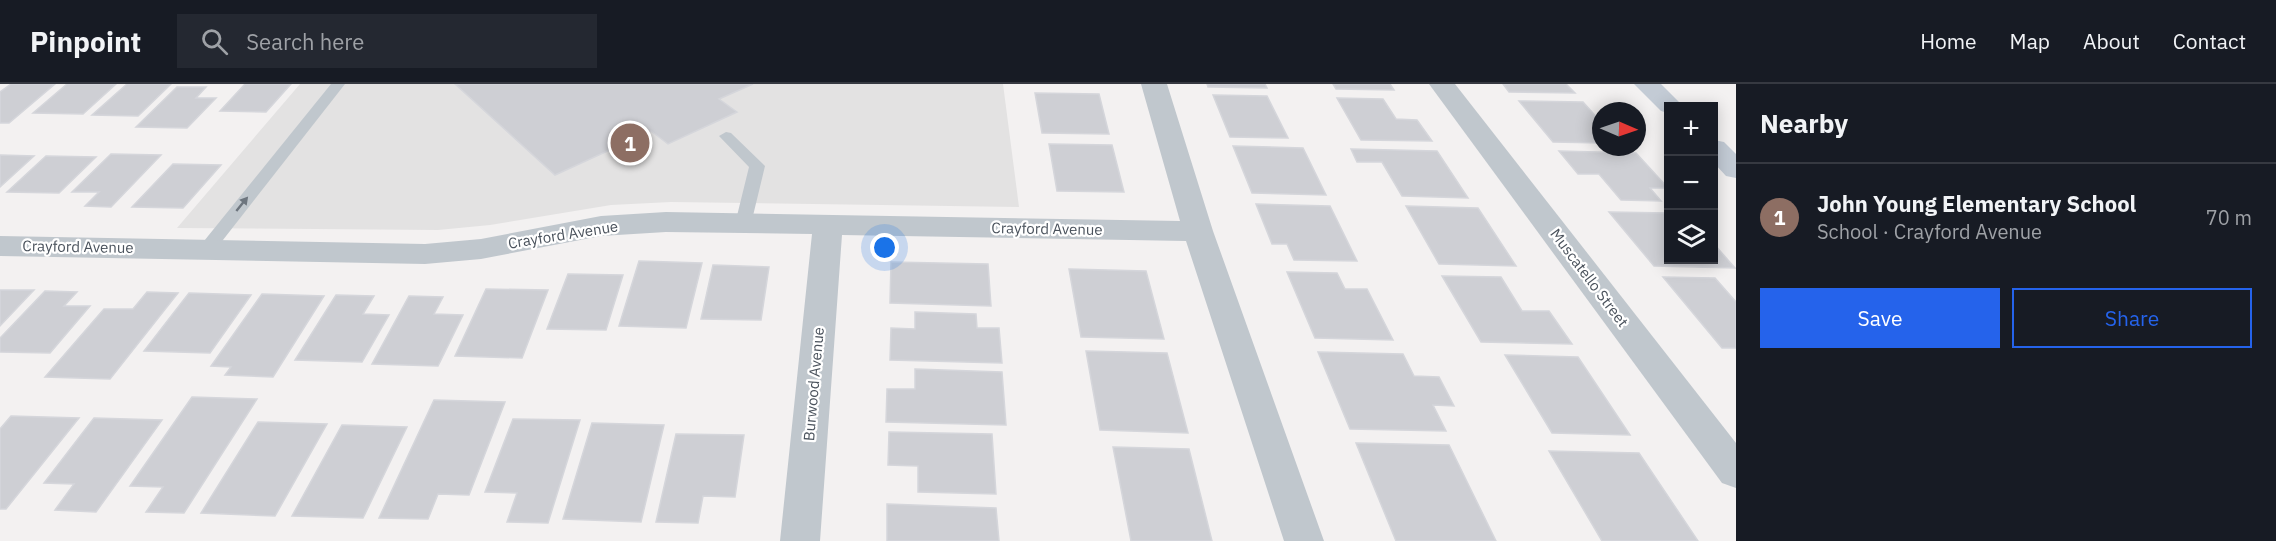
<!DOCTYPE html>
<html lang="en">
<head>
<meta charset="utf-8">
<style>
	:root { --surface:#171b24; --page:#242831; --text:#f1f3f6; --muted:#9ea1a6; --line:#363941; --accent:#2563eb }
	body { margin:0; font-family:"IBM Plex Sans",sans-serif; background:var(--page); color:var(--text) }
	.controls { position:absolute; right:18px; top:18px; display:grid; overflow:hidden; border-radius:0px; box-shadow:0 3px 15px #0003 }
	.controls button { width:54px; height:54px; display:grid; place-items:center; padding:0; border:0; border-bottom:2px solid var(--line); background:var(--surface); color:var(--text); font:30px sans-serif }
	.compass { position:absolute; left:1592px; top:18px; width:54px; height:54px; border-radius:50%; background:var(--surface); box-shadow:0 3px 15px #0003; rotate:92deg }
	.you { position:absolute; left:885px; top:164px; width:21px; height:21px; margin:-15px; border:4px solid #fff; border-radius:50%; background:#1a73e8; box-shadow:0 0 0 9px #1a73e833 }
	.badge { display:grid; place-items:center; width:39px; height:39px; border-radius:50%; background:var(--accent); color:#fff; font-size:20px; font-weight:700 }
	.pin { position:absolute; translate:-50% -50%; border:3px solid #fff; box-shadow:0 2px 6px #0006 }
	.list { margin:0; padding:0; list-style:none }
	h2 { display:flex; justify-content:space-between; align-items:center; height:78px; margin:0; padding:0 24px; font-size:26px }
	h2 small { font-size:20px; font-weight:400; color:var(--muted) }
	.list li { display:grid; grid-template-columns:39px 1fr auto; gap:18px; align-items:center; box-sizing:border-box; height:108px; padding:0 24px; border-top:2px solid var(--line) }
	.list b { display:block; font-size:22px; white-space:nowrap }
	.list p { margin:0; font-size:20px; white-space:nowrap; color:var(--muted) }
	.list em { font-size:20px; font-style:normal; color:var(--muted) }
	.actions { display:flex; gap:12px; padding:18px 24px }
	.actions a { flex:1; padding:14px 0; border:2px solid var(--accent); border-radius:0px; text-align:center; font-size:21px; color:var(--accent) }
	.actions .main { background:var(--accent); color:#fff }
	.icon { flex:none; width:33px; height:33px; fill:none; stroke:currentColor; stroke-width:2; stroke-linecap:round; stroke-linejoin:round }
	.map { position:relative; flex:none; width:1736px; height:457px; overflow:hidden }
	header { display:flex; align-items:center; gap:36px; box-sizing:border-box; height:84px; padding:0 30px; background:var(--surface); border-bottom:2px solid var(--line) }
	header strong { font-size:28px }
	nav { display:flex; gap:33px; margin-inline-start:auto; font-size:21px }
	.search { width:420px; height:54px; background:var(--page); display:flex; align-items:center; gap:15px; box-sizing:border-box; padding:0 21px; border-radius:0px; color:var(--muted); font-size:22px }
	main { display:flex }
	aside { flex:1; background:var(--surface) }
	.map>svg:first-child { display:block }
	.education { fill:#e3e2e2 }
	.building { fill:#cecfd4; stroke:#d5d6db; stroke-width:1.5 }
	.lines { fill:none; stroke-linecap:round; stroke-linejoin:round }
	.lane { fill:#c0c7cd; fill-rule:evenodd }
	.street { fill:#c0c7cd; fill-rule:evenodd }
	.secondary { fill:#c3cbd5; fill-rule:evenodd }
	.oneway { fill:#6d757e }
	.labels { text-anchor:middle; stroke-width:4.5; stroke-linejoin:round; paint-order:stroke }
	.street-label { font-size:15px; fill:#4a525c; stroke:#fff }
</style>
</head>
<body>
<header>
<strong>Pinpoint</strong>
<div class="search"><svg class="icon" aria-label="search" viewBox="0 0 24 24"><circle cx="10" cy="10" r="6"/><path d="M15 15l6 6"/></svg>Search here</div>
<nav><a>Home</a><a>Map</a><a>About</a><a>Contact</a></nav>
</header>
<main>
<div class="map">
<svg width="1736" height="457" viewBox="0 0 1736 457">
	<rect width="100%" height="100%" fill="#f3f1f1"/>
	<!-- education -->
	<polygon class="education" points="300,0 1003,0 1019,123 671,118 611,121 490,141 438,146 177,144"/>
	<!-- building -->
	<g class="building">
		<polygon points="11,0 55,0 9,39 0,39 0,8"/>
		<polygon points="67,0 116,0 83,30 33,29"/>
		<polygon points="127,0 171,0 138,32 92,31"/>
		<polygon points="245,0 291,0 266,28 220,27"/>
		<polygon points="455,0 753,0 719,15 737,28 668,60 651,47 555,91"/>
		<polygon points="1207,0 1265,0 1267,4 1208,3"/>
		<polygon points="1333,0 1390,0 1394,6 1336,5"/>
		<polygon points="1503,0 1566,0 1575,9 1509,8"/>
		<polygon points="177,3 206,3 196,14 216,14 187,44 136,43"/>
		<polygon points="1035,9 1099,10 1109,50 1042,49"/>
		<polygon points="1213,11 1267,12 1288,54 1230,53"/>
		<polygon points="1337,14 1383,15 1396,35 1417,36 1432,57 1361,56"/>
		<polygon points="1519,17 1583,18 1601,38 1601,59 1553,58"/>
		<polygon points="1049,60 1112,61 1124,108 1057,107"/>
		<polygon points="1233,62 1303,64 1326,111 1252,109"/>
		<polygon points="1351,65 1437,67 1468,114 1402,112 1382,78 1357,78"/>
		<polygon points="1559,67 1636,69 1668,104 1650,104 1661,117 1621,116 1599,90 1578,90"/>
		<polygon points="111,70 161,71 111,123 85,122 99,108 72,108"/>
		<polygon points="0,71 34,72 0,103"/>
		<polygon points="46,72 96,73 59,109 7,108"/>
		<polygon points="173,80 221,81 183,124 132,123"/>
		<polygon points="1256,120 1330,122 1357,177 1294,176 1287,160 1272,160"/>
		<polygon points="1406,122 1478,124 1516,182 1439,180"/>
		<polygon points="1609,128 1668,129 1668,176 1714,176 1714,160 1735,184 1654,182"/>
		<polygon points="639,177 702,179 686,244 619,242"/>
		<polygon points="891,178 988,180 991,222 890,219"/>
		<polygon points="713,181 769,183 761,236 701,235"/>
		<polygon points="1069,185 1146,187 1164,255 1081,253"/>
		<polygon points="1287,188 1337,189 1345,205 1367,205 1393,256 1315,254"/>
		<polygon points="568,190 623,191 606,246 547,245"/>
		<polygon points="1442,192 1501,193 1522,227 1549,227 1572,260 1481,258"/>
		<polygon points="1663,193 1715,194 1736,218 1736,264 1722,264"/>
		<polygon points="486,205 548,206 522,274 455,272"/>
		<polygon points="0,206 34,206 0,242"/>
		<polygon points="45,207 77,208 64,222 90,222 50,269 0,268 0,254"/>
		<polygon points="147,208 178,209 110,295 45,293 104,225 133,225"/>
		<polygon points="189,209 251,211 210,269 144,267"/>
		<polygon points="262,210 324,212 273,293 225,291 231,283 211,282"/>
		<polygon points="336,211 374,212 363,230 389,231 362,278 295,276"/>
		<polygon points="409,212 443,213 434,230 463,231 438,282 372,280"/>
		<polygon points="915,228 976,230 977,244 999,244 1002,279 890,276 891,244 915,245"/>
		<polygon points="1086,267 1167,269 1188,349 1100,346"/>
		<polygon points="1318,268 1403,270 1414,292 1439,293 1454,322 1433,321 1446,347 1350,345"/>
		<polygon points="1505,271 1578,273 1630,351 1552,349"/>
		<polygon points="915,285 1002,288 1006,341 886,338 887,305 915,305"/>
		<polygon points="192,313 257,315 184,429 146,428 163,403 130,402"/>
		<polygon points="434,316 505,318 469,411 438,410 428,435 379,434"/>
		<polygon points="11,332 79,334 6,425 0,425 0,345"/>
		<polygon points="94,334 162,336 96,428 55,426 74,400 44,399"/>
		<polygon points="513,335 580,336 548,439 507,438 517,409 485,408"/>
		<polygon points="258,338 327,340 275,432 201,429"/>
		<polygon points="592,339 664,341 641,438 563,435"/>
		<polygon points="342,341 407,343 363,434 292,432"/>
		<polygon points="889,348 992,350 996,410 918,408 918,382 888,381"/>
		<polygon points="676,350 744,351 735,413 703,412 698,439 656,438"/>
		<polygon points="1356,359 1449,361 1496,457 1396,457"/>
		<polygon points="1113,363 1189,365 1212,457 1131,457"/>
		<polygon points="1549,367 1639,369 1698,457 1602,457"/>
		<polygon points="887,420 996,424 999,457 887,457"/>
	</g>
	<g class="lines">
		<!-- lane -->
		<g class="lane">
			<polygon points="331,0 345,0 212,170 200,170 198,166 200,162"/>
			<polygon points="726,48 731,49 765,82 751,140 749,144 737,144 735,140 749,83 719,52"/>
		</g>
		<!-- street -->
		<g class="street">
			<polygon points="1141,0 1167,0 1213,147 1324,457 1284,457 1186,157 842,151 820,457 780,457 812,150 666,148 601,152 481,175 425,180 0,172 0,152 425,160 481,155 601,132 666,128 1180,137"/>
			<polygon points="1429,0 1455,0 1736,359 1736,404 1722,399"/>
		</g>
		<!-- secondary -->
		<g class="secondary">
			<polygon points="1634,0 1661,0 1683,22 1668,22 1668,29 1661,27"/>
			<polygon points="1714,56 1724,58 1736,70 1736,94 1726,92 1714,79"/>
		</g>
	</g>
	<!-- one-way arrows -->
	<defs><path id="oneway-solid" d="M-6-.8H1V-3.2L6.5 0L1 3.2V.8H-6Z" transform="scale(1.5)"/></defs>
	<use class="oneway" href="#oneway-solid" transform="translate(242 120) rotate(-51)"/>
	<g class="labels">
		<!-- street labels -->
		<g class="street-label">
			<text transform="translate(1047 145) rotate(1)" y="5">Crayford Avenue</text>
			<text transform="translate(563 151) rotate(-9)" y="5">Crayford Avenue</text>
			<text transform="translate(78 163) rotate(1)" y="5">Crayford Avenue</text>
			<text transform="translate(1589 194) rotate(53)" y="5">Muscatello Street</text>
			<text transform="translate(814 300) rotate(-85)" y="5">Burwood Avenue</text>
		</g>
	</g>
</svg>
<div class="controls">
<button>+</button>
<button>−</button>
<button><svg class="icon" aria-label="layers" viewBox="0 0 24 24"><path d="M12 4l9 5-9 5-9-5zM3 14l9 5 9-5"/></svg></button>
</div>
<svg class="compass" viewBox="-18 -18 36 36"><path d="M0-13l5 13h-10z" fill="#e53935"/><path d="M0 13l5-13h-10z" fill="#9ea1a6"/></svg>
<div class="you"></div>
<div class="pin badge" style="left:630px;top:59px;background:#8d6e63">1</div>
</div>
<aside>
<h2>Nearby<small></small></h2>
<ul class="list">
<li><span class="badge" style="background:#8d6e63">1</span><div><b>John Young Elementary School</b><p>School · Crayford Avenue</p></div><em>70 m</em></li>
</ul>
<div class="actions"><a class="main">Save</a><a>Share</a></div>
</aside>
</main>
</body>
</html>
